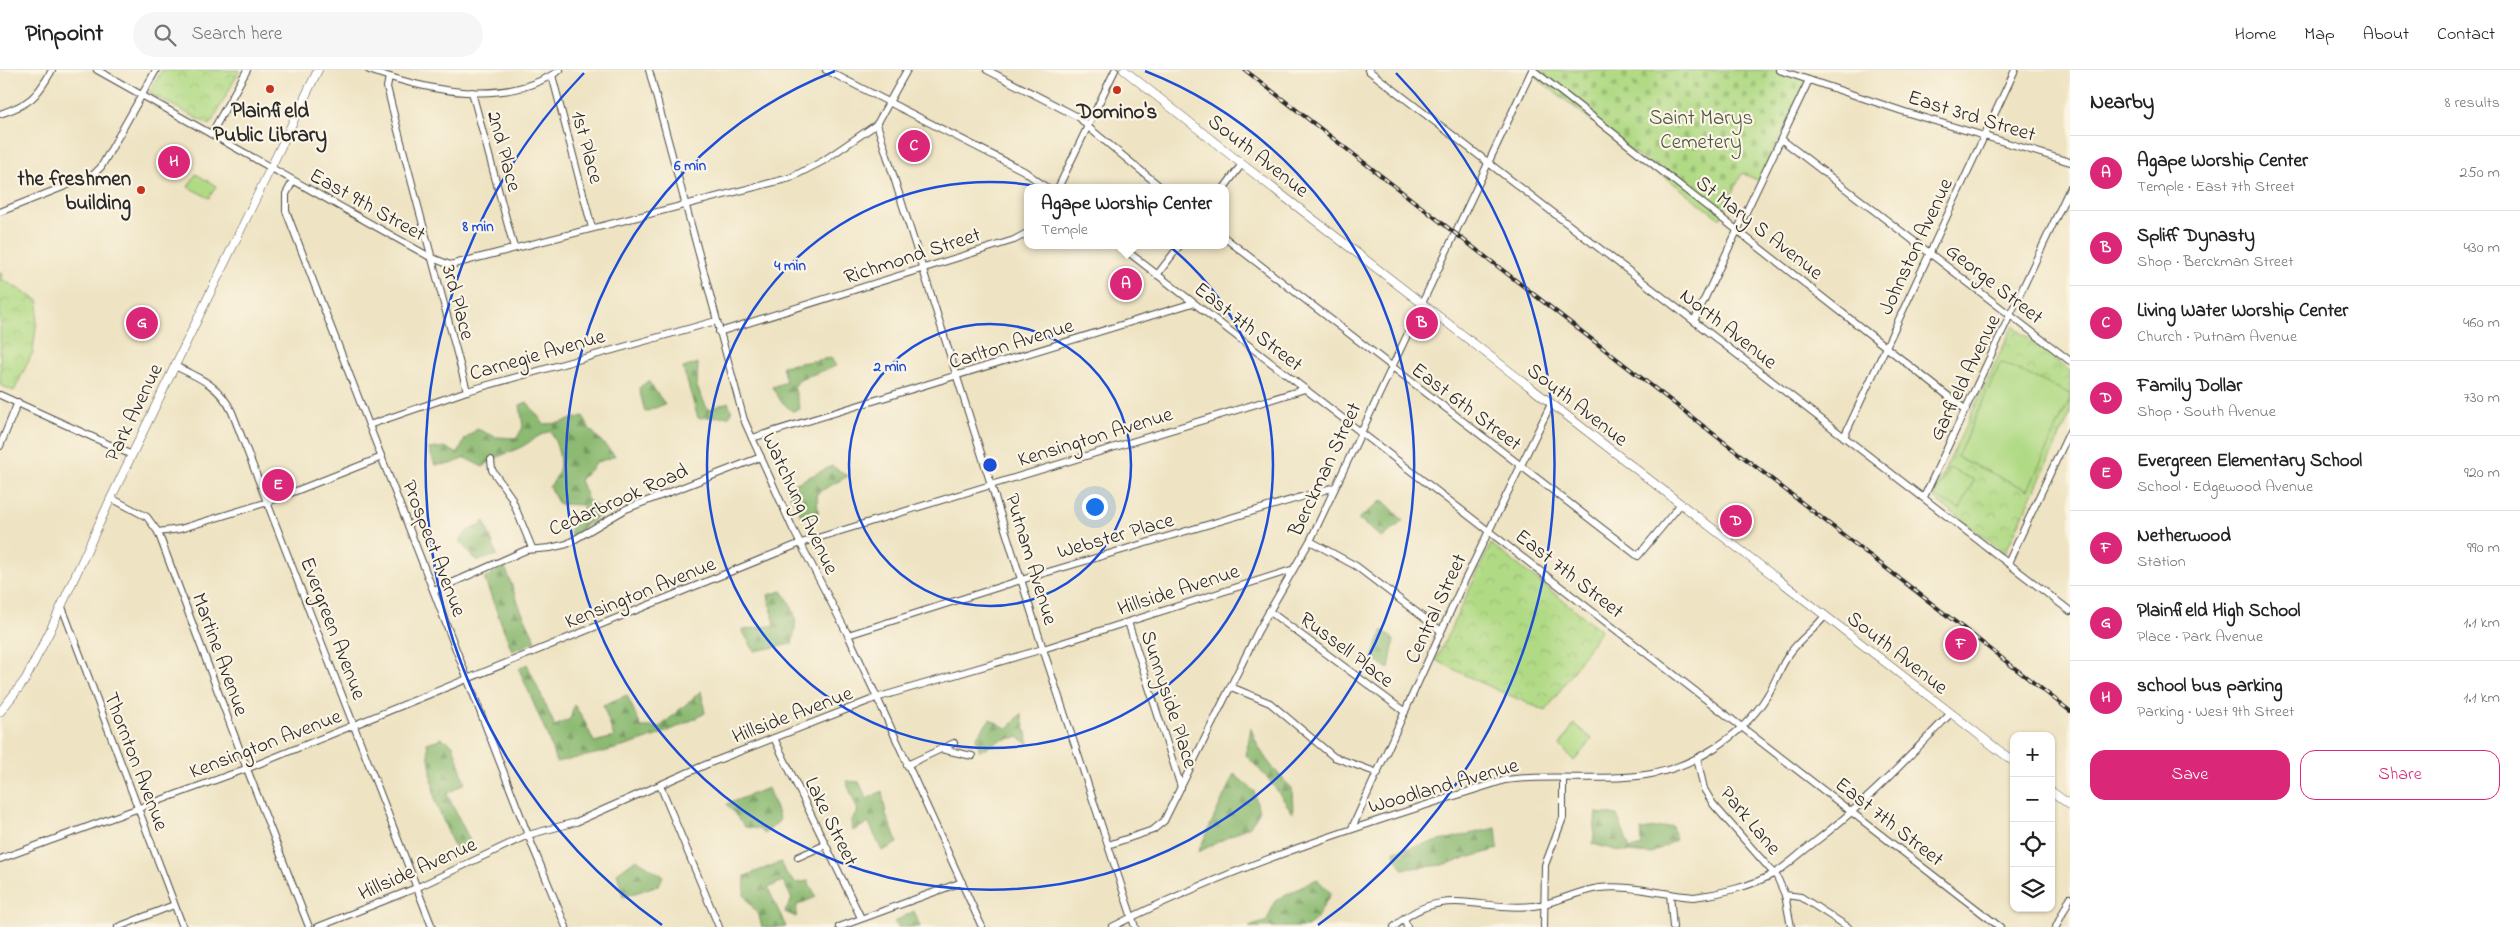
<!DOCTYPE html>
<html lang="en">
<head>
<meta charset="utf-8">
<style>
	:root { --surface:#fff; --page:#f6f6f6; --text:#222; --muted:#767676; --line:#e0e0e0; --accent:#db2777 }
	body { margin:0; font-family:"Indie Flower",sans-serif; background:var(--page); color:var(--text) }
	.controls { position:absolute; right:15px; bottom:15px; display:grid; overflow:hidden; border-radius:10px; box-shadow:0 1px 4px #0004 }
	.controls button { width:45px; height:45px; display:grid; place-items:center; padding:0; border:0; border-bottom:1px solid var(--line); background:var(--surface); color:var(--text); font:25px sans-serif }
	.you { position:absolute; left:1094px; top:436px; width:18px; height:18px; margin:-12px; border:4px solid #fff; border-radius:50%; background:#1a73e8; box-shadow:0 0 0 8px #1a73e833 }
	.badge { display:grid; place-items:center; width:32px; height:32px; border-radius:50%; background:var(--accent); color:#fff; font-size:16px; font-weight:700 }
	.pin { position:absolute; translate:-50% -50%; border:2px solid #fff; box-shadow:0 1px 5px #0006 }
	.popup { position:absolute; left:1024px; top:114px; width:205px; height:65px; box-sizing:border-box; display:grid; place-content:center; border-radius:10px; background:var(--surface); filter:drop-shadow(0 1px 4px #0005); font-size:16px; white-space:nowrap; color:var(--muted) }
	.popup b { font-size:19px; color:var(--text) }
	.popup::after { content:''; position:absolute; left:50%; top:100%; margin-left:-10px; border:10px solid transparent; border-top-color:var(--surface) }
	.list { margin:0; padding:0; list-style:none }
	h2 { display:flex; justify-content:space-between; align-items:center; height:65px; margin:0; padding:0 20px; font-size:21px }
	h2 small { font-size:16px; font-weight:400; color:var(--muted) }
	.list li { display:grid; grid-template-columns:32px 1fr auto; gap:15px; align-items:center; box-sizing:border-box; height:75px; padding:0 20px; border-top:1px solid var(--line) }
	.list b { display:block; font-size:19px; white-space:nowrap }
	.list p { margin:0; font-size:16px; white-space:nowrap; color:var(--muted) }
	.list em { font-size:16px; font-style:normal; color:var(--muted) }
	.actions { display:flex; gap:10px; padding:15px 20px }
	.actions a { flex:1; padding:11px 0; border:1px solid var(--accent); border-radius:15px; text-align:center; font-size:18px; color:var(--accent) }
	.actions .main { background:var(--accent); color:#fff }
	.icon { flex:none; width:28px; height:28px; fill:none; stroke:currentColor; stroke-width:2; stroke-linecap:round; stroke-linejoin:round }
	.map { position:relative; flex:none; width:2070px; height:857px; overflow:hidden }
	header { display:flex; align-items:center; gap:30px; box-sizing:border-box; height:70px; padding:0 25px; background:var(--surface); border-bottom:1px solid var(--line) }
	header strong { font-size:24px }
	nav { display:flex; gap:28px; margin-inline-start:auto; font-size:18px }
	.search { width:350px; height:45px; background:var(--page); display:flex; align-items:center; gap:12px; box-sizing:border-box; padding:0 18px; border-radius:28px; color:var(--muted); font-size:19px }
	main { display:flex }
	aside { flex:1; background:var(--surface) }
	.map>svg:first-child { display:block }
	.forest { fill:url(#forest-firs); stroke:#5c724e }
	.cemetery { fill:url(#cemetery-stones); stroke:#6e8258 }
	.park { fill:url(#park-crowns); stroke:#6e8258 }
	.pitch { fill:#b1da85; stroke:#6e8258 }
	.lines { fill:none; stroke-linecap:round; stroke-linejoin:round }
	.minor-casing { stroke:#484742; stroke-width:8 }
	.major-casing { stroke:#484742; stroke-width:9 }
	.minor { stroke:#fff; stroke-width:6 }
	.major { stroke:#fff; stroke-width:8 }
	.rail-casing { stroke:#2b2b2b; stroke-width:4 }
	.rail { stroke:#fcf5e5; stroke-width:2; stroke-dasharray:5.5; stroke-linecap:butt }
	.ring { fill:none; stroke:#1d4ed8; stroke-width:2.5 }
	.poi-dot { fill:#c8321e; stroke:#fcf5e5; stroke-width:2 }
	.labels { text-anchor:middle; stroke-width:4.5; stroke-linejoin:round; paint-order:stroke }
	.poi-label { font-size:21px; font-weight:bold; fill:#2b2b2b; stroke:#fcf5e5 }
	.street-label { font-size:21px; fill:#2b2b2b; stroke:#fcf5e5 }
	.park-label { font-size:21px; fill:#4c5742; stroke:#fcf5e5 }
	.centre { fill:#1d4ed8; stroke:#fcf5e5; stroke-width:2.5 }
	.ring-label { font-size:15px; text-anchor:middle; font-weight:bold; fill:#1d4ed8; stroke:#fcf5e5; stroke-width:4.5; stroke-linejoin:round; paint-order:stroke }
</style>
</head>
<body>
<header>
<strong>Pinpoint</strong>
<div class="search"><svg class="icon" aria-label="search" viewBox="0 0 24 24"><circle cx="10" cy="10" r="6"/><path d="M15 15l6 6"/></svg>Search here</div>
<nav><a>Home</a><a>Map</a><a>About</a><a>Contact</a></nav>
</header>
<main>
<div class="map">
<svg width="2070" height="857" viewBox="0 0 2070 857">
	<defs>
		<pattern id="forest-firs" width="22" height="20" patternUnits="userSpaceOnUse" patternTransform="scale(1.25)"><rect width="22" height="20" fill="#8cba72"/><path d="M5 1l3.5 6h-7zM16 11l3.5 6h-7z" fill="#73975e"/></pattern>
		<pattern id="cemetery-stones" width="16" height="16" patternUnits="userSpaceOnUse" patternTransform="scale(1.25)"><rect width="16" height="16" fill="#b1da85"/><path d="M2 7V4a2 2 0 0 1 4 0v3zM10 15v-3a2 2 0 0 1 4 0v3z" fill="#98bb73"/></pattern>
		<pattern id="park-crowns" width="20" height="18" patternUnits="userSpaceOnUse" patternTransform="scale(1.25)"><rect width="20" height="18" fill="#b1da85"/><path d="M2 6a3 3 0 1 1 6 0M12 15a3 3 0 1 1 6 0" fill="none" stroke="#98bb73"/></pattern>
	</defs>
	<rect width="100%" height="100%" fill="#fcf5e5"/>
	<filter id="ink" filterUnits="userSpaceOnUse"><feTurbulence type="fractalNoise" baseFrequency=".02" numOctaves="2"/><feDisplacementMap in="SourceGraphic" scale="10" xChannelSelector="R" yChannelSelector="G"/><feConvolveMatrix kernelMatrix="1 2 1 2 8 2 1 2 1" color-interpolation-filters="sRGB"/></filter>
	<filter id="wash" filterUnits="userSpaceOnUse"><feTurbulence type="fractalNoise" baseFrequency=".0096" numOctaves="4" result="noise"/><feDisplacementMap in="SourceGraphic" scale="20" xChannelSelector="R" yChannelSelector="G"/><feGaussianBlur stdDeviation="1.12" result="paint"/><feColorMatrix in="noise" values="0 0 0 0 0 0 0 0 0 0 0 0 0 0 0 0 0 1.4 0 .05"/><feComposite in="paint" operator="in"/></filter>
	<g filter="url(#wash)">
		<rect width="100%" height="100%" fill="#eee3c2"/>
		<!-- forest -->
		<g class="forest">
			<polygon points="831,288 836,296 800,309 794,317 800,339 792,341 780,330 772,317 786,312 782,296"/>
			<polygon points="698,293 697,317 708,340 728,332 732,342 729,346 698,348 683,298"/>
			<polygon points="648,311 665,334 645,342 639,318"/>
			<path d="M527 332 544 354 559 353 583 346 589 358 615 386 598 392 580 410 588 430 604 442 571 466 570 456 584 449 583 435 559 434 549 417C566 399 560 383 551 361 538 364 530 373 519 378 504 385 496 386 483 397L465 388 451 394 435 395 429 379 445 377 458 384 465 369 477 359 496 367 517 368 523 357 520 335Z"/>
			<polygon points="832,396 848,406 817,423 818,444 803,449 786,418"/>
			<polygon points="1383,430 1403,451 1382,468 1358,449"/>
			<polygon points="484,451 497,485 477,491 459,471 468,460 480,456"/>
			<polygon points="505,497 520,538 536,571 512,581 484,508"/>
			<path d="M782 521C797 543 798 548 792 574L754 581 742 560 775 555 768 525Z"/>
			<polygon points="1383,560 1394,570 1389,599 1372,588"/>
			<path d="M527 594 555 656 570 649 574 635 583 648 594 672 614 667 603 635 627 625 641 657H660L701 621 705 643C657 670 610 682 556 692L548 667 519 599Z"/>
			<polygon points="1021,644 1029,674 1018,667 1000,670 980,681 976,668 990,649 1008,659"/>
			<path d="M1251 658C1258 682 1274 701 1292 718L1293 743 1270 711 1246 685Z"/>
			<polygon points="442,668 453,675 465,713 447,724 473,777 455,779 435,731 427,673"/>
			<polygon points="1234,704 1254,721 1259,742 1250,756 1198,782"/>
			<polygon points="846,711 859,712 867,729 882,721 886,745 898,773 882,781 869,753 852,761 851,751 858,741"/>
			<polygon points="768,718 780,750 765,764 758,759 745,757 727,734"/>
			<polygon points="1596,743 1617,745 1630,779 1642,776 1641,760 1672,756 1676,770 1650,784 1618,781 1593,774"/>
			<polygon points="1496,758 1498,779 1442,795 1402,799 1394,781"/>
			<polygon points="636,789 663,806 659,815 623,827 617,803"/>
			<polygon points="781,792 786,804 796,813 808,811 816,827 797,835 796,847 785,842 792,829 783,811 768,818 786,857 762,857 759,846 744,825 745,806"/>
			<polygon points="1317,809 1331,823 1316,849 1308,857 1249,857 1267,851 1275,831"/>
			<polygon points="914,841 920,857 898,857 894,852"/>
		</g>
		<!-- cemetery -->
		<polygon class="cemetery" points="1531,0 1773,0 1807,10 1759,111 1742,103 1720,149 1530,3"/>
		<!-- park -->
		<g class="park">
			<polygon points="162,0 240,0 210,55 149,23"/>
			<polygon points="0,201 3,210 39,231 33,282 14,321 0,315"/>
			<polygon points="2013,256 2070,301 2070,345 2005,483 1932,427"/>
			<polygon points="1491,474 1601,560 1546,641 1479,612 1436,590"/>
		</g>
		<!-- pitch -->
		<g class="pitch">
			<polygon points="196,104 216,116 209,128 188,117"/>
			<polygon points="2001,292 2070,324 2070,329 2028,420 1957,387"/>
			<polygon points="1949,398 1974,410 1960,439 1935,427"/>
			<polygon points="1574,654 1592,669 1574,691 1560,675"/>
		</g>
	</g>
	<g filter="url(#ink)">
		<g class="lines">
			<!-- minor casing -->
			<g class="minor-casing">
				<g id="minor">
					<polyline points="97,0 430,187 450,195 790,108 823,91 877,54 907,0"/>
					<path d="M369 0C428 21 504 38 560 0"/>
					<polyline points="649,0 744,350 793,459 848,565 886,647 982,857"/>
					<polyline points="826,0 1024,101 1047,118"/>
					<polyline points="987,0 1080,48 1088,57 1162,118"/>
					<polyline points="1368,0 2070,541"/>
					<polyline points="1533,0 1966,340"/>
					<polyline points="1779,0 1905,42 2070,92"/>
					<polyline points="552,5 592,158"/>
					<polyline points="389,7 387,17 396,53 467,321"/>
					<polyline points="472,22 514,178"/>
					<path d="M0 44C30 34 37 27 52 0"/>
					<polyline points="877,54 1043,579 1135,857"/>
					<polyline points="211,64 247,0"/>
					<polyline points="1781,69 2070,291"/>
					<polyline points="293,111 286,124 286,141 528,765 566,857"/>
					<polyline points="1058,118 1115,0"/>
					<polyline points="1224,118 1242,94"/>
					<polyline points="0,142 93,105 101,97 156,0"/>
					<polyline points="1225,168 1638,486 1680,435"/>
					<polyline points="1119,175 2000,857"/>
					<polyline points="1157,205 1180,175"/>
					<polyline points="1694,251 1809,10"/>
					<polyline points="719,262 1014,170 1027,163"/>
					<path d="M175 296C200 308 220 316 232 342L432 857"/>
					<polyline points="0,325 132,385"/>
					<polyline points="369,355 467,321 716,251"/>
					<polyline points="1844,367 2015,0"/>
					<polyline points="752,368 1193,233"/>
					<polyline points="0,376 18,332"/>
					<polyline points="491,390 492,400 511,427 532,478"/>
					<polyline points="1924,427 2070,118"/>
					<polyline points="111,428 147,447 158,462 247,699 309,857"/>
					<polyline points="158,462 180,459 268,432 382,387"/>
					<polyline points="1310,471 1356,496 1441,561"/>
					<polyline points="2008,493 2070,361"/>
					<polyline points="434,521 526,480 550,478 567,474 626,439 761,387"/>
					<polyline points="62,537 183,857"/>
					<polyline points="1269,541 1405,642"/>
					<polyline points="1128,552 1181,717"/>
					<polyline points="848,565 1021,510 1335,417"/>
					<polyline points="1231,617 1270,633 1334,687 1378,703"/>
					<polyline points="774,668 861,848"/>
					<polyline points="941,679 972,686"/>
					<polyline points="1697,688 1704,719 1713,734 1777,807 1785,825 1791,857"/>
					<polyline points="907,695 954,673"/>
					<polyline points="660,715 719,857"/>
					<polyline points="1352,758 1460,520 1551,334"/>
					<polyline points="1108,775 1153,760 1164,751 1258,561 1311,469 1532,0"/>
					<polyline points="798,787 825,775"/>
					<polyline points="0,789 251,697 801,473 1305,319"/>
					<polyline points="1670,824 1673,857"/>
					<polyline points="1785,825 1801,827 1848,857"/>
					<polyline points="1404,848 1407,857"/>
					<polyline points="118,857 174,835"/>
					<polyline points="318,857 416,818 528,765 576,752 705,695 876,628 1043,579 1291,500"/>
					<polyline points="839,857 962,812"/>
					<path d="M1112 857C1238 793 1371 752 1505 710 1549 704 1593 711 1638 706 1687 701 1741 669 1767 626 1776 612 1780 596 1790 583 1800 569 1814 560 1824 547"/>
					<path d="M1394 857C1442 813 1479 842 1533 836 1555 834 1576 821 1599 818 1630 814 1663 825 1694 827 1720 824 1752 816 1775 803 1788 795 1799 784 1811 775 1863 736 1905 691 1950 644"/>
					<polyline points="1544,857 1545,795 1563,748 1563,708"/>
					<polyline points="2056,857 2070,828"/>
				</g>
			</g>
			<!-- major casing -->
			<g class="major-casing">
				<g id="major">
					<polyline points="1124,0 1242,94 2014,692"/>
					<polyline points="0,642 25,610 49,563 111,428 318,0"/>
					<polyline points="2051,721 2070,735"/>
				</g>
			</g>
			<!-- minor -->
			<use href="#minor" class="minor"/>
			<!-- major -->
			<use href="#major" class="major"/>
			<!-- rail casing -->
			<g class="rail-casing">
				<polyline id="rail" points="1245,0 2070,641"/>
			</g>
			<!-- rail -->
			<use href="#rail" class="rail"/>
		</g>
	</g>
	<!-- distance rings -->
	<g class="ring">
		<circle cx="990" cy="395" r="141"/>
		<circle cx="990" cy="395" r="283"/>
		<path d="M1145 1A424 424 0 1 1 835 1"/>
		<path d="M662 855A565 565 0 0 1 584 3M1396 3A565 565 0 0 1 1318 855"/>
	</g>
	<!-- markers -->
	<g class="poi-dot">
		<circle cx="270" cy="19" r="5"/>
		<circle cx="1117" cy="20" r="5"/>
		<circle cx="141" cy="120" r="5"/>
	</g>
	<g class="labels">
		<!-- poi labels -->
		<g class="poi-label">
			<text x="270" y="47">Plainfield<tspan x="270" dy="24">Public Library</tspan></text>
			<text x="1117" y="48">Domino's</text>
			<text x="131" y="115" text-anchor="end">the freshmen<tspan x="131" dy="24">building</tspan></text>
		</g>
		<!-- street labels -->
		<g class="street-label">
			<text transform="translate(1972 45) rotate(17)" y="7">East 3rd Street</text>
			<text transform="translate(588 77) rotate(75)" y="7">1st Place</text>
			<text transform="translate(505 81) rotate(75)" y="7">2nd Place</text>
			<text transform="translate(1259 85) rotate(38)" y="7">South Avenue</text>
			<text transform="translate(368 134) rotate(29)" y="7">East 9th Street</text>
			<text transform="translate(1760 157) rotate(38)" y="7">St Mary S Avenue</text>
			<text transform="translate(1915 176) rotate(-65)" y="7">Johnston Avenue</text>
			<text transform="translate(912 185) rotate(-18)" y="7">Richmond Street</text>
			<text transform="translate(1995 213) rotate(38)" y="7">George Street</text>
			<text transform="translate(459 232) rotate(75)" y="7">3rd Place</text>
			<text transform="translate(1249 256) rotate(38)" y="7">East 7th Street</text>
			<text transform="translate(1729 258) rotate(38)" y="7">North Avenue</text>
			<text transform="translate(1011 273) rotate(-17)" y="7">Carlton Avenue</text>
			<text transform="translate(537 284) rotate(-16)" y="7">Carnegie Avenue</text>
			<text transform="translate(1964 307) rotate(-64)" y="7">Garfield Avenue</text>
			<text transform="translate(1578 334) rotate(38)" y="7">South Avenue</text>
			<text transform="translate(1467 336) rotate(37)" y="7">East 6th Street</text>
			<text transform="translate(133 342) rotate(-64)" y="7">Park Avenue</text>
			<text transform="translate(1095 366) rotate(-17)" y="7">Kensington Avenue</text>
			<text transform="translate(1324 399) rotate(-65)" y="7">Berckman Street</text>
			<text transform="translate(618 429) rotate(-24)" y="7">Cedarbrook Road</text>
			<text transform="translate(801 433) rotate(65)" y="7">Watchung Avenue</text>
			<text transform="translate(1115 465) rotate(-16)" y="7">Webster Place</text>
			<text transform="translate(435 478) rotate(69)" y="7">Prospect Avenue</text>
			<text transform="translate(1032 489) rotate(73)" y="7">Putnam Avenue</text>
			<text transform="translate(1570 503) rotate(38)" y="7">East 7th Street</text>
			<text transform="translate(1178 519) rotate(-18)" y="7">Hillside Avenue</text>
			<text transform="translate(640 522) rotate(-22)" y="7">Kensington Avenue</text>
			<text transform="translate(1435 538) rotate(-65)" y="7">Central Street</text>
			<text transform="translate(334 558) rotate(69)" y="7">Evergreen Avenue</text>
			<text transform="translate(1347 579) rotate(37)" y="7">Russell Place</text>
			<text transform="translate(1898 582) rotate(38)" y="7">South Avenue</text>
			<text transform="translate(221 584) rotate(70)" y="7">Martine Avenue</text>
			<text transform="translate(1170 629) rotate(72)" y="7">Sunnyside Place</text>
			<text transform="translate(792 644) rotate(-21)" y="7">Hillside Avenue</text>
			<text transform="translate(265 673) rotate(-21)" y="7">Kensington Avenue</text>
			<text transform="translate(137 691) rotate(69)" y="7">Thornton Avenue</text>
			<text transform="translate(1443 715) rotate(-16)" y="7">Woodland Avenue</text>
			<text transform="translate(1751 750) rotate(50)" y="7">Park Lane</text>
			<text transform="translate(832 751) rotate(64)" y="7">Lake Street</text>
			<text transform="translate(1890 751) rotate(38)" y="7">East 7th Street</text>
			<text transform="translate(417 798) rotate(-24)" y="7">Hillside Avenue</text>
		</g>
		<!-- park labels -->
		<g class="park-label">
			<text x="1701" y="54">Saint Marys<tspan x="1701" dy="24">Cemetery</tspan></text>
		</g>
	</g>
	<circle cx="990" cy="395" r="8" class="centre"/>
	<g class="ring-label">
		<text x="690" y="100">6 min</text>
		<text x="478" y="161">8 min</text>
		<text x="790" y="200">4 min</text>
		<text x="890" y="301">2 min</text>
	</g>
</svg>
<div class="controls">
<button>+</button>
<button>−</button>
<button><svg class="icon" aria-label="locate" viewBox="0 0 24 24"><circle cx="12" cy="12" r="6"/><path d="M12 2v4M12 18v4M2 12h4M18 12h4"/></svg></button>
<button><svg class="icon" aria-label="layers" viewBox="0 0 24 24"><path d="M12 4l9 5-9 5-9-5zM3 14l9 5 9-5"/></svg></button>
</div>
<div class="you"></div>
<div class="pin badge" style="left:1126px;top:214px">A</div>
<div class="popup"><b>Agape Worship Center</b>Temple</div>
<div class="pin badge" style="left:1422px;top:253px">B</div>
<div class="pin badge" style="left:914px;top:76px">C</div>
<div class="pin badge" style="left:1736px;top:451px">D</div>
<div class="pin badge" style="left:278px;top:415px">E</div>
<div class="pin badge" style="left:1961px;top:574px">F</div>
<div class="pin badge" style="left:142px;top:253px">G</div>
<div class="pin badge" style="left:174px;top:92px">H</div>
</div>
<aside>
<h2>Nearby<small>8 results</small></h2>
<ul class="list">
<li><span class="badge">A</span><div><b>Agape Worship Center</b><p>Temple · East 7th Street</p></div><em>250 m</em></li>
<li><span class="badge">B</span><div><b>Spliff Dynasty</b><p>Shop · Berckman Street</p></div><em>430 m</em></li>
<li><span class="badge">C</span><div><b>Living Water Worship Center</b><p>Church · Putnam Avenue</p></div><em>460 m</em></li>
<li><span class="badge">D</span><div><b>Family Dollar</b><p>Shop · South Avenue</p></div><em>730 m</em></li>
<li><span class="badge">E</span><div><b>Evergreen Elementary School</b><p>School · Edgewood Avenue</p></div><em>920 m</em></li>
<li><span class="badge">F</span><div><b>Netherwood</b><p>Station</p></div><em>990 m</em></li>
<li><span class="badge">G</span><div><b>Plainfield High School</b><p>Place · Park Avenue</p></div><em>1.1 km</em></li>
<li><span class="badge">H</span><div><b>school bus parking</b><p>Parking · West 9th Street</p></div><em>1.1 km</em></li>
</ul>
<div class="actions"><a class="main">Save</a><a>Share</a></div>
</aside>
</main>
</body>
</html>
